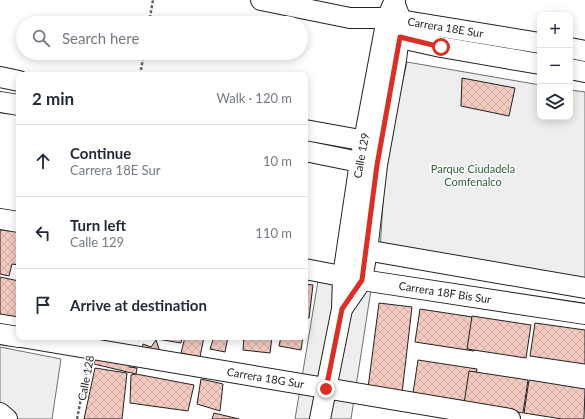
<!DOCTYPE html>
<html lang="en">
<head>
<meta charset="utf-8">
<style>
	:root { --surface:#fff; --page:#f6f6f7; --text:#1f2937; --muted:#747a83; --line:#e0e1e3 }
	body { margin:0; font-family:Lato,sans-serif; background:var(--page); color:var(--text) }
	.controls { position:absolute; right:12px; top:12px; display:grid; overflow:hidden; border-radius:8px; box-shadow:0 2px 10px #0003 }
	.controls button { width:36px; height:36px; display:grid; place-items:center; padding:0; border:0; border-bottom:1px solid var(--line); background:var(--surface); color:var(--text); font:20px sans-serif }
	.stop { position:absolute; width:12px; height:12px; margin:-9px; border:3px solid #d93025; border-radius:50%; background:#fff }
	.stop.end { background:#d93025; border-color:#fff; box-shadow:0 1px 4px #0008 }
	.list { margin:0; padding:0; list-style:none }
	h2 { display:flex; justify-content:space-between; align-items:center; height:52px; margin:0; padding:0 16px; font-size:17px }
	h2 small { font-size:13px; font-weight:400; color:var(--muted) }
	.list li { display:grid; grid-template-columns:26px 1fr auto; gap:12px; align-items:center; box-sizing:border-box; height:72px; padding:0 16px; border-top:1px solid var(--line) }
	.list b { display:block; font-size:15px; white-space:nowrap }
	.list p { margin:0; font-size:13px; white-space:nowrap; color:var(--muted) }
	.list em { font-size:13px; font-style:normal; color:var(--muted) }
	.icon { flex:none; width:22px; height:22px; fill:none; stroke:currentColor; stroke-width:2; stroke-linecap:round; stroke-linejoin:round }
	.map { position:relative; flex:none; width:585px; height:419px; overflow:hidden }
	.search { position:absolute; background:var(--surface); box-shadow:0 2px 10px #0003; left:16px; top:16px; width:292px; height:44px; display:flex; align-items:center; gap:10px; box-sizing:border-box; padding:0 14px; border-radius:22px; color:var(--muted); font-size:15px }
	.panel { position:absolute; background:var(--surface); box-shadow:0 2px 10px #0003; left:16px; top:72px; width:292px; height:268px; border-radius:8px }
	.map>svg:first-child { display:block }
	.park { fill:#eee; stroke:#6f6f6f }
	.building { fill:url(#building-cross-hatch); stroke:#222 }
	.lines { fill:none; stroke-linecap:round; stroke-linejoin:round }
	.street-casing { stroke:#222; stroke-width:22 }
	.path { stroke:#646464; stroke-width:2.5; stroke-dasharray:3 2; stroke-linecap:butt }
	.street { stroke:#fff; stroke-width:20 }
	.route { stroke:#d93025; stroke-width:5 }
	.labels { text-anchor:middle; stroke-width:3; stroke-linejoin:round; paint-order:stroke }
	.street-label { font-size:11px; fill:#222; stroke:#fff }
	.park-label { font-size:11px; fill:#2f5e38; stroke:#fff }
</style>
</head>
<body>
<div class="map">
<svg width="585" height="419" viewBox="0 0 585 419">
	<defs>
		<pattern id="building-cross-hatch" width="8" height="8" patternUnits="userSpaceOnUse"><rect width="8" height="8" fill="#f3c9c0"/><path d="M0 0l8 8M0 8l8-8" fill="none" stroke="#d0aca5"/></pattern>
	</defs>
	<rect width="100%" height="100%" fill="#fff"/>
	<!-- park -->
	<g class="park">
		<polygon points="407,62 540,85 540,117 570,117 570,90 585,92 585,284 380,250 386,154"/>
		<polygon points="319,275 372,283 351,419 295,419"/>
		<polygon points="0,347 61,359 52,419 16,419 0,405"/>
	</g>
	<!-- building -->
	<g class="building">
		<polygon points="462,78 515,88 509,116 461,106"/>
		<polygon points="0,225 19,228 19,265 12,264 9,276 0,274"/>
		<polygon points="0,277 19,281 19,317 0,314"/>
		<polygon points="305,284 313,285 309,318 305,318"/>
		<polygon points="379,303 412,307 402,393 368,388"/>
		<polygon points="420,309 479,318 474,351 415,342"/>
		<polygon points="472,316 531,325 526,358 467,349"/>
		<polygon points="535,323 585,330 585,364 530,356"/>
		<polygon points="145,337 182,337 181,343"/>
		<polygon points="185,337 204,337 200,357 181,353"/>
		<polygon points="214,337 228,337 225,352 210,349"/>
		<polygon points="244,337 272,337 270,353 243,350"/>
		<polygon points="281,337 303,337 301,350 279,346"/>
		<polygon points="156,340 160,352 141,354 143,344 151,347"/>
		<polygon points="97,354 131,360 129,367 137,368 136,374 94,364"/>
		<polygon points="418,360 477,369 472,402 413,393"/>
		<polygon points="95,368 127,373 122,419 84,419"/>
		<polygon points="469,371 528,380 523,413 464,404"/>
		<polygon points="136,374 194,385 188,411 130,403 131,375"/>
		<polygon points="201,379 223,384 220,411 197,404"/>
		<polygon points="529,380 585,389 584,419 562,419 524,413"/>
		<polygon points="214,413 239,419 212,419"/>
	</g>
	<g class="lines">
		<!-- street casing -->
		<g class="street-casing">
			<g id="street">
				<path id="s1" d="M261 0 350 18H387L540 43"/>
				<polyline points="387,35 441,47 540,64"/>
				<polyline points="570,48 585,51"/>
				<polyline points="570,69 585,72"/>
				<polyline points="0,77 19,81"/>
				<polyline points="0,102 19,105"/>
				<polyline points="305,130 377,143"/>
				<polyline points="305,151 374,165"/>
				<polyline points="0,219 19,222"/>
				<polyline points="354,248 585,288"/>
				<path id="s2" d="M305 269 362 280 585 314"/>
				<polyline points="342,309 362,280 367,251 377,165 396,60 401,20 395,5"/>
				<polyline points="0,334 19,337"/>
				<path id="s3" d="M21 337 510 419"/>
				<polyline points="0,413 7,419"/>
				<path id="s4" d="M320 419 342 309 343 276 360 162 387 18 395 0"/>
			</g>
		</g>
		<!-- path -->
		<g class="path">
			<polyline points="149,23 153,0"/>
			<polyline points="140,75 144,53"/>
			<polyline points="77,419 87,368"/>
		</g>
		<!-- street -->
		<use href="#street" class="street"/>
	</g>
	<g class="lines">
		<!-- route -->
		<polyline class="route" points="326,389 342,309 362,280 377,165 400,37 441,47"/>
	</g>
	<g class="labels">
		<!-- street labels -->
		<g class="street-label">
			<text dy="4" stroke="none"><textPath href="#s1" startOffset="187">Carrera 18E Sur</textPath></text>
			<text dy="4" stroke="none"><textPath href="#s4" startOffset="267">Calle 129</textPath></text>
			<text dy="4" stroke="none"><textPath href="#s2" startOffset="142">Carrera 18F Bis Sur</textPath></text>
			<text transform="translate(86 378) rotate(-79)" y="4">Calle 128</text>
			<text dy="4" stroke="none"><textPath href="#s3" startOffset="248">Carrera 18G Sur</textPath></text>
		</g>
		<!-- park labels -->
		<g class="park-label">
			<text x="473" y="173">Parque Ciudadela<tspan x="473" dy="13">Comfenalco</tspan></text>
		</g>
	</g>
</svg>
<div class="controls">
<button>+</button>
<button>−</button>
<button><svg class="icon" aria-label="layers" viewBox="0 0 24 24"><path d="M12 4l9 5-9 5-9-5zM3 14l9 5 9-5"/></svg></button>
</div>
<div class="stop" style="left:441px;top:47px"></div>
<div class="stop end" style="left:326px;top:389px"></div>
<div class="search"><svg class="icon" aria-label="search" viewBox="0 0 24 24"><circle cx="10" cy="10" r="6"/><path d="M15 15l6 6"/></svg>Search here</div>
<section class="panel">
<h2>2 min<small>Walk · 120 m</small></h2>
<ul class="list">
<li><svg class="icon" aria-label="ahead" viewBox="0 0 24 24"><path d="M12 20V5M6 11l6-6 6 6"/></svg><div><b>Continue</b><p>Carrera 18E Sur</p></div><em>10 m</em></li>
<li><svg class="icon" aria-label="left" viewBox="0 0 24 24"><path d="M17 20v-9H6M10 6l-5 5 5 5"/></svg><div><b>Turn left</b><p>Calle 129</p></div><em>110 m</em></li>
<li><svg class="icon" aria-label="arrive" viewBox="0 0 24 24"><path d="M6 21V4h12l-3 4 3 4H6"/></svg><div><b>Arrive at destination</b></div></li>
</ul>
</section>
</div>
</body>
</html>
